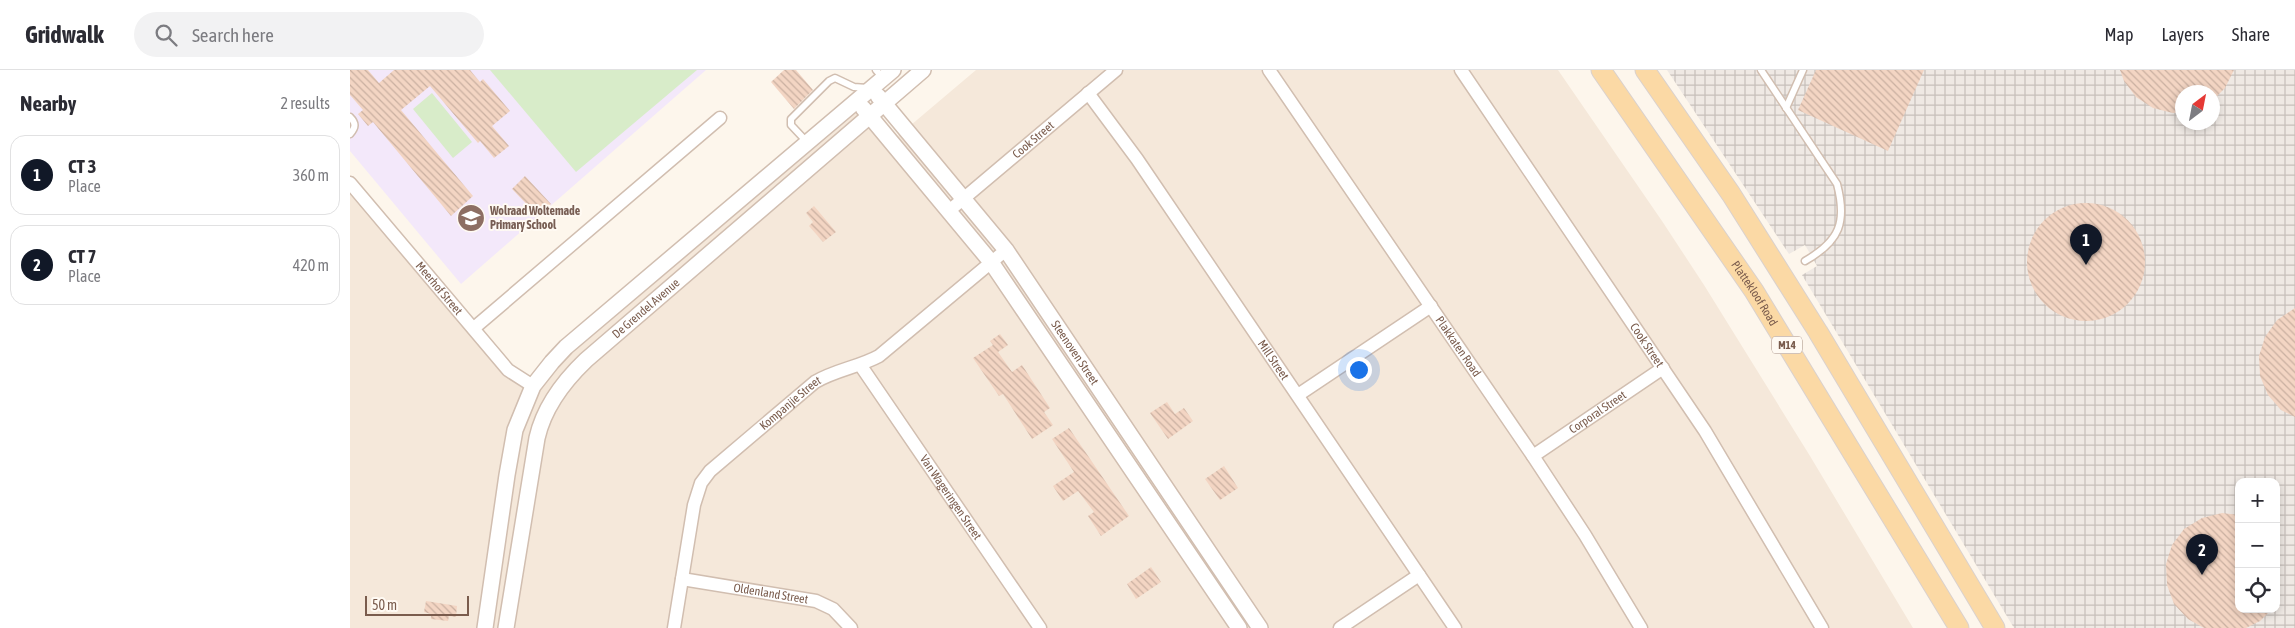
<!DOCTYPE html>
<html lang="en">
<head>
<meta charset="utf-8">
<style>
	:root { --surface:#fff; --page:#f2f2f3; --text:#2b2b33; --muted:#7c7c81; --line:#e1e1e2; --accent:#111827 }
	body { margin:0; font-family:"Asap Condensed",sans-serif; background:var(--page); color:var(--text) }
	.controls { position:absolute; right:15px; bottom:15px; display:grid; overflow:hidden; border-radius:10px; box-shadow:0 2px 8px #0003 }
	.controls button { width:45px; height:45px; display:grid; place-items:center; padding:0; border:0; border-bottom:1px solid var(--line); background:var(--surface); color:var(--text); font:25px sans-serif }
	.compass { position:absolute; left:1825px; top:15px; width:45px; height:45px; border-radius:50%; background:var(--surface); box-shadow:0 2px 8px #0003; rotate:32deg }
	.scale { position:absolute; left:15px; bottom:12px; width:104px; box-sizing:border-box; padding-left:5px; border:2px solid #7a5c4d; border-top:0; font-size:14px; line-height:18px; white-space:nowrap; color:#7a5c4d; -webkit-text-stroke:4px #fffaf3; paint-order:stroke }
	.you { position:absolute; left:1008px; top:299px; width:18px; height:18px; margin:-12px; border:4px solid #fff; border-radius:50%; background:#1a73e8; box-shadow:0 0 0 8px #1a73e833 }
	.badge { display:grid; place-items:center; width:32px; height:32px; border-radius:50%; background:var(--accent); color:#fff; font-size:16px; font-weight:700 }
	.pin { position:absolute; translate:-50% -41px; filter:drop-shadow(0 1px 2px #0008) }
	.pin::after { content:''; position:absolute; top:26px; width:18px; height:15px; background:inherit; clip-path:polygon(0 0,100% 0,50% 100%) }
	.list { margin:0; padding:0; list-style:none }
	h2 { display:flex; justify-content:space-between; align-items:center; height:65px; margin:0; padding:0 20px; font-size:21px }
	h2 small { font-size:16px; font-weight:400; color:var(--muted) }
	.list li { display:grid; grid-template-columns:32px 1fr auto; gap:15px; align-items:center; box-sizing:border-box; height:80px; margin:0 10px 10px; padding:0 10px; border:1px solid var(--line); border-radius:15px }
	.list b { display:block; font-size:19px; white-space:nowrap }
	.list p { margin:0; font-size:16px; white-space:nowrap; color:var(--muted) }
	.list em { font-size:16px; font-style:normal; color:var(--muted) }
	.icon { flex:none; width:28px; height:28px; fill:none; stroke:currentColor; stroke-width:2; stroke-linecap:round; stroke-linejoin:round }
	.map { position:relative; flex:none; width:1945px; height:558px; overflow:hidden }
	header { display:flex; align-items:center; gap:30px; box-sizing:border-box; height:70px; padding:0 25px; background:var(--surface); border-bottom:1px solid var(--line) }
	header strong { font-size:24px }
	nav { display:flex; gap:28px; margin-inline-start:auto; font-size:18px }
	.search { width:350px; height:45px; background:var(--page); display:flex; align-items:center; gap:12px; box-sizing:border-box; padding:0 18px; border-radius:28px; color:var(--muted); font-size:19px }
	main { display:flex }
	aside { flex:1; background:var(--surface) }
	.map>svg:first-child { display:block }
	.residential { fill:#f5e8da }
	.industrial { fill:url(#industrial-grid); fill-rule:evenodd }
	.education { fill:#f3e8fa }
	.pitch { fill:#d8ecc9 }
	.building { fill:url(#building-back-hatch) }
	.lines { fill:none; stroke-linecap:round; stroke-linejoin:round }
	.service-casing { stroke:#d1beb0; stroke-width:9 }
	.minor-casing { stroke:#d1beb0; stroke-width:15 }
	.tertiary-casing { stroke:#d1beb0; stroke-width:18 }
	.primary-casing { stroke:#dad1cd; stroke-width:21 }
	.service { stroke:#fff; stroke-width:6 }
	.minor { stroke:#fff; stroke-width:12 }
	.tertiary { stroke:#fff; stroke-width:15 }
	.primary { stroke:#fbd9a5; stroke-width:19 }
	.labels { text-anchor:middle; stroke-width:4; stroke-linejoin:round; paint-order:stroke }
	.shield { fill:#fffaf3; stroke:#a28b7f; stroke-width:1 }
	.shield-label { font-size:11px; font-weight:bold; fill:#7a5c4d }
	.street-label { font-size:12px; fill:#7a5c4d; stroke:#fffaf3 }
	.education-label { font-size:12px; font-weight:bold; fill:#785e54; stroke:#fffaf3; text-anchor:start }
</style>
</head>
<body>
<header>
<strong>Gridwalk</strong>
<div class="search"><svg class="icon" aria-label="search" viewBox="0 0 24 24"><circle cx="10" cy="10" r="6"/><path d="M15 15l6 6"/></svg>Search here</div>
<nav><a>Map</a><a>Layers</a><a>Share</a></nav>
</header>
<main>
<aside>
<h2>Nearby<small>2 results</small></h2>
<ul class="list">
<li><span class="badge">1</span><div><b>CT 3</b><p>Place</p></div><em>360 m</em></li>
<li><span class="badge">2</span><div><b>CT 7</b><p>Place</p></div><em>420 m</em></li>
</ul>
</aside>
<div class="map">
<svg width="1945" height="558" viewBox="0 0 1945 558">
	<defs>
		<pattern id="industrial-grid" width="8" height="8" patternUnits="userSpaceOnUse" patternTransform="scale(1.25)"><rect width="8" height="8" fill="#efe9e4"/><path d="M0 4h8M4 0v8" fill="none" stroke="#c7c0bb"/></pattern>
		<pattern id="building-back-hatch" width="6" height="6" patternUnits="userSpaceOnUse" patternTransform="scale(1.25)"><rect width="6" height="6" fill="#f3d5c3"/><path d="M-1 5l2 2M0 0l6 6M5-1l2 2" fill="none" stroke="#cab0a1"/></pattern>
	</defs>
	<rect width="100%" height="100%" fill="#fdf6ec"/>
	<!-- residential -->
	<polygon class="residential" points="626,0 1208,0 1312,151 1354,215 1460,386 1563,558 0,558 0,112 159,299 182,315 513,25 548,66"/>
	<!-- industrial -->
	<path class="industrial" d="M1317 0H1945V558H1664L1452 205 1467 196 1462 187 1455 175 1439 184ZM1832 22H1862V52H1832ZM1889 412H1926V539H1889Z"/>
	<!-- education -->
	<polygon class="education" points="0,0 356,0 111,214 0,81"/>
	<!-- pitch -->
	<g class="pitch">
		<polygon points="140,0 347,0 226,102"/>
		<polygon points="82,23 122,72 103,88 63,39"/>
	</g>
	<!-- building -->
	<g class="building">
		<polygon points="0,0 18,0 29,13 44,0 120,0 130,12 133,9 160,41 142,56 159,76 144,88 130,71 128,73 80,16 51,40 123,126 101,146 23,52 18,56 8,44 13,40 0,25"/>
		<polygon points="434,0 446,0 463,20 444,39 421,12"/>
		<polygon points="1466,0 1574,0 1538,81 1448,40"/>
		<polygon points="1770,0 1884,0 1875,18 1862,31 1862,22 1832,22 1832,42 1823,43 1803,38 1786,27 1774,11"/>
		<polygon points="175,106 201,134 188,146 162,119"/>
		<circle cx="1736" cy="192" r="59"/>
		<polygon points="464,136 486,162 473,172 459,156 463,152 456,143"/>
		<polygon points="1945,238 1945,347 1931,340 1918,325 1910,306 1909,286 1915,267 1927,250"/>
		<polygon points="650,264 658,275 648,282 662,302 672,295 700,338 694,342 703,355 682,369 653,324 649,326 623,288 643,275 640,271"/>
		<polygon points="817,332 825,344 834,338 843,351 818,369 800,343"/>
		<polygon points="719,358 779,446 751,466 738,446 744,442 728,421 713,431 703,416 724,402 702,369"/>
		<polygon points="874,396 888,418 870,430 855,409"/>
		<polygon points="1872,443 1889,445 1889,539 1922,539 1910,551 1896,558 1854,558 1838,549 1824,534 1817,515 1816,494 1822,475 1834,459 1852,448"/>
		<polygon points="801,497 811,512 786,529 777,514"/>
		<polygon points="76,531 107,536 106,547 99,546 98,551 81,549 81,544 74,542"/>
	</g>
	<g class="lines">
		<!-- service casing -->
		<g class="service-casing">
			<g id="service">
				<polyline points="526,0 533,8"/>
				<path d="M1411 0 1487 114C1497 152 1490 171 1455 191"/>
				<polyline points="1436,38 1453,0"/>
				<path d="M0 47C6 53 6 57 0 64"/>
				<polyline points="457,72 441,55 441,49 479,11 485,8 504,17 517,18"/>
			</g>
		</g>
		<!-- minor casing -->
		<g class="minor-casing">
			<g id="minor">
				<path id="s1" d="M919 0 1183 386 1235 465 1291 558"/>
				<path id="s2" d="M1111 0 1355 361 1472 558"/>
				<path id="s3" d="M738 23 787 89 1105 558"/>
				<path id="s4" d="M0 113 158 300 183 316"/>
				<path id="s5" d="M600 140 766 0"/>
				<polyline points="124,258 370,48"/>
				<path id="s6" d="M511 296 690 558"/>
				<polyline points="948,325 1081,236"/>
				<path id="s7" d="M1183 386 1313 298"/>
				<path id="s8" d="M332 509 466 531 483 539 501 558"/>
				<path id="s9" d="M324 558 344 435 351 413 360 401 465 312C485 300 509 297 529 286L656 180"/>
				<polyline points="990,558 1069,505"/>
			</g>
		</g>
		<!-- tertiary casing -->
		<g class="tertiary-casing">
			<g id="tertiary">
				<path id="s10" d="M528 26 656 180 910 558"/>
				<polyline points="513,38 641,192 889,558"/>
				<polyline points="135,558 157,405 165,360 183,316 202,292 216,277 543,0"/>
				<path id="s11" d="M156 558 187 368C194 337 213 312 236 290L573 0"/>
			</g>
		</g>
		<!-- primary casing -->
		<g class="primary-casing">
			<g id="primary">
				<path id="s12" d="M1251 0 1404 221 1609 558"/>
				<polyline points="1295,0 1381,124 1468,262 1645,558"/>
			</g>
		</g>
		<!-- service -->
		<use href="#service" class="service"/>
		<!-- minor -->
		<use href="#minor" class="minor"/>
		<!-- tertiary -->
		<use href="#tertiary" class="tertiary"/>
		<!-- primary -->
		<use href="#primary" class="primary"/>
	</g>
	<!-- icons -->
	<defs>
		<g id="school-disc" transform="scale(1.4375)"><circle r="9.5" fill="#8d6e63" stroke="#fffaf3"/><path d="M0-5L7-2L0 1L-7-2ZM-4 1L0 2.5L4 1V4Q0 6-4 4Z" fill="#fff"/></g>
	</defs>
	<g fill-rule="evenodd">
		<use href="#school-disc" x="121" y="148"/>
	</g>
	<g class="labels">
		<!-- shield labels -->
		<rect class="shield" x="1422" y="266.5" width="30" height="17" rx="4"/>
		<g class="shield-label">
			<text x="1437" y="279">M14</text>
		</g>
		<!-- street labels -->
		<g class="street-label">
			<text dy="4" stroke="none"><textPath href="#s5" startOffset="109">Cook Street</textPath></text>
			<text dy="4" stroke="none"><textPath href="#s4" startOffset="138">Meerhof Street</textPath></text>
			<text dy="4" stroke="none"><textPath href="#s12" startOffset="271">Plattekloof Road</textPath></text>
			<text dy="4" stroke="none"><textPath href="#s11" startOffset="365">De Grendel Avenue</textPath></text>
			<text dy="4" stroke="none"><textPath href="#s2" startOffset="332">Cook Street</textPath></text>
			<text dy="4" stroke="none"><textPath href="#s1" startOffset="335">Plakkaten Road</textPath></text>
			<text dy="4" stroke="none"><textPath href="#s10" startOffset="324">Steenoven Street</textPath></text>
			<text dy="4" stroke="none"><textPath href="#s3" startOffset="325">Mill Street</textPath></text>
			<text dy="4" stroke="none"><textPath href="#s9" startOffset="268">Kompanjie Street</textPath></text>
			<text dy="4" stroke="none"><textPath href="#s7" startOffset="78">Corporal Street</textPath></text>
			<text dy="4" stroke="none"><textPath href="#s6" startOffset="159">Van Wageringen Street</textPath></text>
			<text dy="4" stroke="none"><textPath href="#s8" startOffset="90">Oldenland Street</textPath></text>
		</g>
		<!-- education labels -->
		<g class="education-label">
			<text x="140" y="145">Wolraad Woltemade<tspan x="140" dy="14">Primary School</tspan></text>
		</g>
	</g>
</svg>
<div class="controls">
<button>+</button>
<button>−</button>
<button><svg class="icon" aria-label="locate" viewBox="0 0 24 24"><circle cx="12" cy="12" r="6"/><path d="M12 2v4M12 18v4M2 12h4M18 12h4"/></svg></button>
</div>
<svg class="compass" viewBox="-18 -18 36 36"><path d="M0-13l5 13h-10z" fill="#e53935"/><path d="M0 13l5-13h-10z" fill="#7c7c81"/></svg>
<div class="scale">50 m</div>
<div class="you"></div>
<div class="pin badge" style="left:1736px;top:195px">1</div>
<div class="pin badge" style="left:1852px;top:505px">2</div>
</div>
</main>
</body>
</html>
